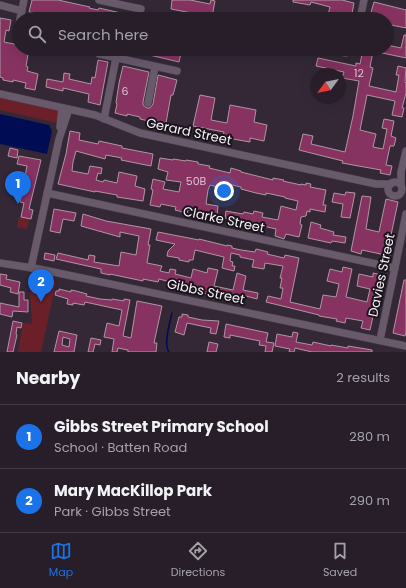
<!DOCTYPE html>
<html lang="en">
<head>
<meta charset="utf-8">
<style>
	:root { --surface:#271e29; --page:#332b35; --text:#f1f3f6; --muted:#a4a2a8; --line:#433c46; --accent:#1a73e8 }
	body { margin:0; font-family:Poppins,sans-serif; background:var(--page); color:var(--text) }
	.compass { position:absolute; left:310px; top:68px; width:36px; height:36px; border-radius:50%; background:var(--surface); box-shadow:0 4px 16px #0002; rotate:237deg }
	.you { position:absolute; left:224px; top:191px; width:14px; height:14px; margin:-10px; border:3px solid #fff; border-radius:50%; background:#1a73e8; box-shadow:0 0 0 6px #1a73e833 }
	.badge { display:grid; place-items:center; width:26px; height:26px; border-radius:50%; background:var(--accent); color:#fff; font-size:13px; font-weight:700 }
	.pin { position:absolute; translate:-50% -33px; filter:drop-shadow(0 1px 2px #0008) }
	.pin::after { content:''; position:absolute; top:21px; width:14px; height:12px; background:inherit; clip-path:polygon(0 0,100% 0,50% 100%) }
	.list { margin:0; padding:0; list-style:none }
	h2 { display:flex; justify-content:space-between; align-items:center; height:52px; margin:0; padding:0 16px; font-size:17px }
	h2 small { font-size:13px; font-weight:400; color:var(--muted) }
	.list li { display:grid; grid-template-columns:26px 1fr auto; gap:12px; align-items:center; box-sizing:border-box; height:64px; padding:0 16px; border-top:1px solid var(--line) }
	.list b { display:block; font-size:15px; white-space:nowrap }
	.list p { margin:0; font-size:13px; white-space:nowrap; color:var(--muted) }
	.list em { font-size:13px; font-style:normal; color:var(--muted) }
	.icon { flex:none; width:22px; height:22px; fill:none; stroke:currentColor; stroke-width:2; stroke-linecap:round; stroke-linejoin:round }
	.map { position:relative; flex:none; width:406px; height:352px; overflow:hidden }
	.search { position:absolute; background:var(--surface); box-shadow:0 4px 16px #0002; left:12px; right:12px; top:12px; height:44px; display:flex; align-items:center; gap:10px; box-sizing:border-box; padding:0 14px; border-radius:22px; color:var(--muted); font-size:15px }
	.sheet { height:180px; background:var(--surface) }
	nav { display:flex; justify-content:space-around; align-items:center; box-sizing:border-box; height:56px; border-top:1px solid var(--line); background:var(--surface); font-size:11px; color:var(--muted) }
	nav a { display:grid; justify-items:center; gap:2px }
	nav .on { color:var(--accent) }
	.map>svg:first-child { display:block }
	.green { fill:#6b2029 }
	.water { fill:#000d54 }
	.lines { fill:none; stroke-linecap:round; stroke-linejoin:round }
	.stream { stroke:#000d54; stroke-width:1.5 }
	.building { fill:#873362; stroke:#ae96a1; fill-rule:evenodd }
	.minor-casing { stroke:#514653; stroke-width:8 }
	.minor { stroke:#685a6a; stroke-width:7 }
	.labels { text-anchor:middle; stroke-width:4; stroke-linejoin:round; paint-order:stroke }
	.number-label { font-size:11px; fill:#dbc0d3 }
	.street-label { font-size:13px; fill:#f7eff9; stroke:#19131a }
</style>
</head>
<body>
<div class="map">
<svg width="406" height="352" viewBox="0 0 406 352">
	<rect width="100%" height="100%" fill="#342837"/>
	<!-- green -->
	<g class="green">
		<polygon points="0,96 60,110 57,123 0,110"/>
		<polygon points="19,217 29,219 27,229 17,227"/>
		<polygon points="29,276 56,282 41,352 18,352 23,323 32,324"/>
	</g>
	<!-- water -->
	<polygon class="water" points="0,114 49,125 52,131 47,154 0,144"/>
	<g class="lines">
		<!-- stream -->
		<path class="stream" d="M169 352C163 345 170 322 172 313"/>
	</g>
	<!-- building -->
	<g class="building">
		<polygon points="32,0 58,0 90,7 89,8 98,10 99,8 138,17 138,19 73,19 55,16 55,17 29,12"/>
		<polygon points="172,0 190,0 210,4 211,0 215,1 212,17 171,9"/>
		<polygon points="293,0 342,0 354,3 351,19 327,19 330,7 311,2 310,5 293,2"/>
		<polygon points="374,2 406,10 406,28 391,25 389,38 387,38 387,19 369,19"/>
		<polygon points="0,18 11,20 9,31 6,30 4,42 19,45 19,49 29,49 26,66 28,67 27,71 38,74 35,90 25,88 26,83 13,80 13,82 3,80 3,78 0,77"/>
		<polygon points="404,35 406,35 406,58 373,51 370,67 373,68 369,86 396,92 399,75 396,75 398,66 406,68 405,82 406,83 406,93 402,108 404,108 402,117 392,115 395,101 367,95 360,130 376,134 373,147 383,149 387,129 382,128 384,119 394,121 391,136 396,138 394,146 390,146 386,165 392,166 390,175 380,173 381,170 342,163 343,161 299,150 303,134 313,136 311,144 345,152 353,116 359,81 342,78 344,72 316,66 318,58 356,66 356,63 360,64 363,49 387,49 387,45 401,48"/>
		<polygon points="132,49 182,49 179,62 141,53 132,50"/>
		<polygon points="98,60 108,62 100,105 88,102 89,94 63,88 63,91 46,87 47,79 63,82 64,73 70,74 69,79 91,84 92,77 95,78"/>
		<polygon points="123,66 149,72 143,102 143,105 147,108 150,108 153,104 158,75 177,80 173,95 171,95 166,123 153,120 153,122 140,119 140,117 127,114 127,116 115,113 117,104 116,103 119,83"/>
		<polygon points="200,95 215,98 211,120 227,123 230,105 256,110 254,122 267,125 264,141 250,138 250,142 233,139 223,137 224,132 193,126"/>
		<polygon points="70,131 80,133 79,140 98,144 99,141 122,146 122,148 153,154 151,166 121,160 122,158 106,155 105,159 76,151 73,162 72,171 88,174 90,166 102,168 101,174 98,173 96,180 103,182 104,180 117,183 119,172 137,176 135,186 145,189 143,201 117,197 117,195 95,191 95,192 58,184 66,154"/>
		<polygon points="10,148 18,150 17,158 8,156"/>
		<polygon points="19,156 41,160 29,209 33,210 31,219 21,217 24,203 20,202 27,166 17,164"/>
		<polygon points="160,158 173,160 173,159 186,161 186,160 198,162 198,164 210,166 209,168 230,173 231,168 241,171 241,172 273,180 273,178 284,180 283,181 301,185 301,184 306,185 306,183 311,184 310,187 326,190 323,205 326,205 325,212 310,209 310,212 307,211 306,216 301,217 300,224 302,225 299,237 286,234 284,239 275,236 276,229 250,223 250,226 241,224 242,221 225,218 226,211 243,214 244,212 253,214 254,211 263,213 262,217 278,220 281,206 296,210 298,201 285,198 285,197 266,193 266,195 256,193 241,189 241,187 223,183 222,188 210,185 208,190 206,204 218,206 217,215 188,210 187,213 175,210 176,207 161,204 160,207 150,205 153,190 151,189 153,179 165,182 163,189 179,192 181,182 166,180 168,172 158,169"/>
		<polygon points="346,192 355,193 350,218 341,217 343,204 332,202 334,193 345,195"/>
		<polygon points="362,196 371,197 366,229 379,232 386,199 398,202 391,235 394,235 390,256 362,250 361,254 351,251"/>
		<polygon points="54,209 76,213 74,221 63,219 60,233 50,231"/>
		<polygon points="83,214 106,221 151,229 148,245 150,245 147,263 162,266 160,271 169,273 170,269 176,270 175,274 191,278 193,269 207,273 208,268 218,270 214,286 233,290 237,273 246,276 243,290 258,293 257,299 242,295 240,301 231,299 232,296 213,292 212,295 203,293 204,292 189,288 189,287 178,284 159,279 158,282 143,279 143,281 110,274 110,275 101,273 101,269 56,259 58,253 88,260 89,255 95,256 94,262 119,266 121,252 136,255 139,236 120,232 120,237 81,226"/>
		<polygon points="311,222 321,225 320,228 334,232 333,235 346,237 345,243 332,241 331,243 308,238"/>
		<polygon points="158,232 199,240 199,239 227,246 227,245 232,246 232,248 241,250 255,252 256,249 268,252 267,254 284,258 285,255 299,258 290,302 320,309 323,295 336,297 339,284 327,281 330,269 342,272 343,267 352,269 346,297 367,302 370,289 357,286 359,274 373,277 373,273 382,275 370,330 361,328 363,321 346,318 345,323 336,321 337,319 319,316 319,315 266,302 268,296 281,299 283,288 280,288 282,278 280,278 283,266 265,263 264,269 252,267 254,260 240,257 240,255 231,253 230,261 233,262 232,266 235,266 234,271 222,268 224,257 195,250 193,260 189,260 189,262 179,260 179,258 167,256 168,251 175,244 156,240"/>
		<polygon points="45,253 55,255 54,261 44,259"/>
		<polygon points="0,274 7,275 6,279 20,282 18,294 10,292 11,288 0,285"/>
		<polygon points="404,280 406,280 406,331 405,336 393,333"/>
		<polygon points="59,289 71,292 71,290 76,291 87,294 86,296 100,299 112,300 112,299 124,301 124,299 130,300 123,336 131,338 137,301 162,306 154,343 157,343 156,352 128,352 128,350 118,348 117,352 112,352 114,339 104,337 107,323 119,326 122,310 85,302 84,305 73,303 73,305 67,304 68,299 55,295 56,291 59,291"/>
		<polygon points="19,292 24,292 24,300 28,300 28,312 13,311 12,317 0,314 0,303 19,307"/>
		<polygon points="182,314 188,315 188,317 202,320 219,321 216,334 210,333 211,328 187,323 184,335 175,332 179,317 182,317"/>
		<polygon points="13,321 22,323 21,328 17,327 16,334 17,335 13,352 7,352"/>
		<polygon points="226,324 268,333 266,342 274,343 272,352 265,352 266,346 259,345 260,341 230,335 230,338 224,337"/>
		<path d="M59 331 77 335 74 352H54ZM63 337 70 339 69 347 62 345Z"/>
		<polygon points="293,332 298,333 296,342 312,345 313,342 331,346 331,345 348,348 348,346 372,350 372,352 312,352 295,348 294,352 289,352 290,349 275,346 277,334 292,337"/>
		<polygon points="91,338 101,340 100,345 95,344 93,352 88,352"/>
		<polygon points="209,342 218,344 216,352 207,352"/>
	</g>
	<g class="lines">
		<!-- minor casing -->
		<g class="minor-casing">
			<g id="minor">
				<polyline points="99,0 141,9"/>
				<polyline points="0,5 22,11"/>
				<polyline points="20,19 24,0"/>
				<polyline points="360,19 364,0"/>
				<polyline points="19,24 19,30"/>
				<polyline points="327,49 346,53 352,49"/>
				<polyline points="99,54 177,71"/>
				<polyline points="0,94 95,115 140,133 376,184 391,184"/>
				<polyline points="148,103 155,67"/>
				<polyline points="104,119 116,58"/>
				<polyline points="60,127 62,108"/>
				<circle cx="395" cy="189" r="7"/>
				<polyline points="401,185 401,172 406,151"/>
				<polyline points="47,193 395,268"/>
				<polyline points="0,263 39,269 406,346"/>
				<polyline points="31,268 59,139 69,109"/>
				<polyline points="380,340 406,214"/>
			</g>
		</g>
		<!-- minor -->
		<use href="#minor" class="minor"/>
	</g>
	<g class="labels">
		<!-- number labels -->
		<g class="number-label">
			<text x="359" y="77">12</text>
			<text x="125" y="95">6</text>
			<text x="196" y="185">50B</text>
		</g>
		<!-- street labels -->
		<g class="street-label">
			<text transform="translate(189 131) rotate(12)" y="5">Gerard Street</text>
			<text transform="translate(224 219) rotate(12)" y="5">Clarke Street</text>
			<text transform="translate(381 275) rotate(-78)" y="5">Davies Street</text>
			<text transform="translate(206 291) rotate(12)" y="5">Gibbs Street</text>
		</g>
	</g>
</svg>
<svg class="compass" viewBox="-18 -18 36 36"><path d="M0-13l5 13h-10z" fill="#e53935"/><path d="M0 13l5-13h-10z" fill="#a4a2a8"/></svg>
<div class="you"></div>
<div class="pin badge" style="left:18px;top:204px">1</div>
<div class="pin badge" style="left:41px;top:302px">2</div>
<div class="search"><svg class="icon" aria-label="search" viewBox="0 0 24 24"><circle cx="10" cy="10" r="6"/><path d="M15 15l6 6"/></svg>Search here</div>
</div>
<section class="sheet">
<h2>Nearby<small>2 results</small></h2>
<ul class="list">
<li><span class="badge">1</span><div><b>Gibbs Street Primary School</b><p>School · Batten Road</p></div><em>280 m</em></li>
<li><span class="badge">2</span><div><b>Mary MacKillop Park</b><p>Park · Gibbs Street</p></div><em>290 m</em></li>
</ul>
</section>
<nav>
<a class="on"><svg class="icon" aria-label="map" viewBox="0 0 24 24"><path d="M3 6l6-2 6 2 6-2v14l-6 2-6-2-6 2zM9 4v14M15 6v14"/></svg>Map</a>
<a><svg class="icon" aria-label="directions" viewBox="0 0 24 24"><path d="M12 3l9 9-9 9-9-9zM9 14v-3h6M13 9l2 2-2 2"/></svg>Directions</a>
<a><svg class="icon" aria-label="saved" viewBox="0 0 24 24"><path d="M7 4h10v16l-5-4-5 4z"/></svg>Saved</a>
</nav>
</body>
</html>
